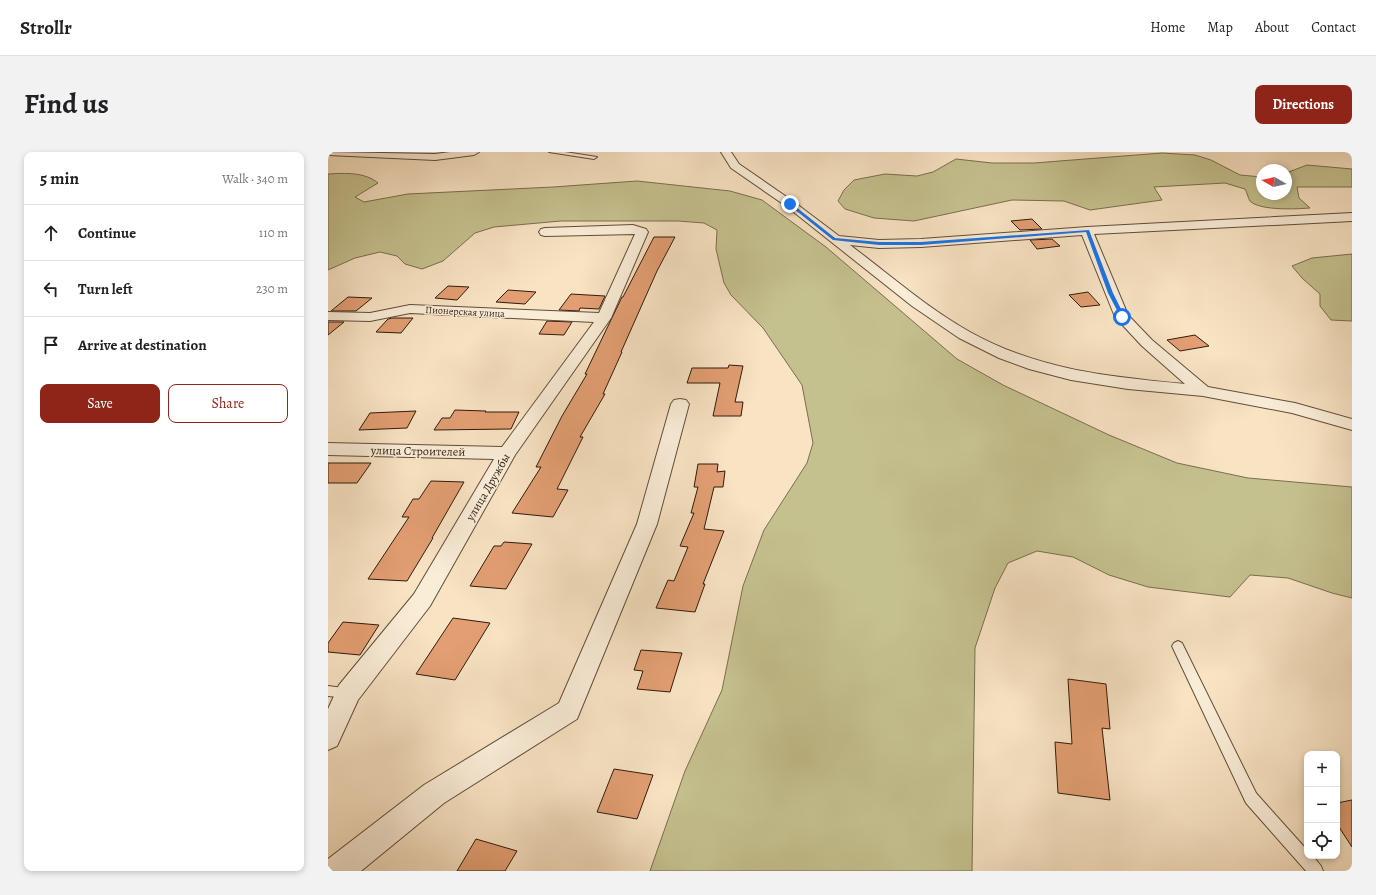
<!DOCTYPE html>
<html lang="en">
<head>
<meta charset="utf-8">
<style>
	:root { --surface:#fff; --page:#f2f2f2; --text:#202124; --muted:#757577; --line:#e0e0e0; --accent:#8f2418 }
	body { margin:0; font-family:Alegreya,serif; background:var(--page); color:var(--text) }
	.controls { position:absolute; right:12px; bottom:12px; display:grid; overflow:hidden; border-radius:8px; box-shadow:0 2px 6px #0003 }
	.controls button { width:36px; height:36px; display:grid; place-items:center; padding:0; border:0; border-bottom:1px solid var(--line); background:var(--surface); color:var(--text); font:20px sans-serif }
	.compass { position:absolute; left:928px; top:12px; width:36px; height:36px; border-radius:50%; background:var(--surface); box-shadow:0 2px 6px #0003; rotate:279deg }
	.stop { position:absolute; width:12px; height:12px; margin:-9px; border:3px solid #1a73e8; border-radius:50%; background:#fff }
	.stop.end { background:#1a73e8; border-color:#fff; box-shadow:0 1px 4px #0008 }
	.list { margin:0; padding:0; list-style:none }
	h2 { display:flex; justify-content:space-between; align-items:center; height:52px; margin:0; padding:0 16px; font-size:17px }
	h2 small { font-size:13px; font-weight:400; color:var(--muted) }
	.list li { display:grid; grid-template-columns:26px 1fr auto; gap:12px; align-items:center; box-sizing:border-box; height:56px; padding:0 16px; border-top:1px solid var(--line) }
	.list b { display:block; font-size:15px; white-space:nowrap }
	.list em { font-size:13px; font-style:normal; color:var(--muted) }
	.actions { display:flex; gap:8px; padding:12px 16px }
	.actions a { flex:1; padding:9px 0; border:1px solid var(--accent); border-radius:8px; text-align:center; font-size:14px; color:var(--accent) }
	.actions .main { background:var(--accent); color:#fff }
	.icon { flex:none; width:22px; height:22px; fill:none; stroke:currentColor; stroke-width:2; stroke-linecap:round; stroke-linejoin:round }
	.map { position:relative; flex:none; width:1024px; height:719px; overflow:hidden; border-radius:8px }
	header { display:flex; align-items:center; gap:24px; box-sizing:border-box; height:56px; padding:0 20px; background:var(--surface); border-bottom:1px solid var(--line) }
	header strong { font-size:19px }
	nav { display:flex; gap:22px; margin-inline-start:auto; font-size:14px }
	.intro { display:flex; align-items:center; justify-content:space-between; box-sizing:border-box; height:96px; padding:0 24px }
	h1 { margin:0; font-size:28px }
	.button { padding:10px 18px; border-radius:8px; background:var(--accent); color:#fff; font-size:14px; font-weight:700 }
	main { display:flex; gap:24px; padding:0 24px }
	aside { flex:1; background:var(--surface); border-radius:8px; box-shadow:0 2px 6px #0003 }
	.map>svg:first-child { display:block }
	.green { fill:#c5c18f; stroke:#7a6e4e }
	.building { fill:#e39f73; stroke:#2f1b0d }
	.lines { fill:none; stroke-linecap:round; stroke-linejoin:round }
	.service-casing { stroke:#614d3a; stroke-width:2 }
	.minor-casing { stroke:#614d3a; stroke-width:2 }
	.service { fill:#faedd8; fill-rule:evenodd }
	.minor { fill:#faedd8; fill-rule:evenodd }
	.route { fill:#1a73e8 }
	.labels { text-anchor:middle; stroke-width:3; stroke-linejoin:round; paint-order:stroke }
	.far-street-label { font-size:10px; fill:#2f1b0d; stroke:#faedd8 }
	.street-label { font-size:12px; fill:#2f1b0d; stroke:#faedd8 }
</style>
</head>
<body>
<header>
<strong>Strollr</strong>
<nav><a>Home</a><a>Map</a><a>About</a><a>Contact</a></nav>
</header>
<div class="intro"><h1>Find us</h1><a class="button">Directions</a></div>
<main>
<aside>
<h2>5 min<small>Walk · 340 m</small></h2>
<ul class="list">
<li><svg class="icon" aria-label="ahead" viewBox="0 0 24 24"><path d="M12 20V5M6 11l6-6 6 6"/></svg><div><b>Continue</b></div><em>110 m</em></li>
<li><svg class="icon" aria-label="left" viewBox="0 0 24 24"><path d="M17 20v-9H6M10 6l-5 5 5 5"/></svg><div><b>Turn left</b></div><em>230 m</em></li>
<li><svg class="icon" aria-label="arrive" viewBox="0 0 24 24"><path d="M6 21V4h12l-3 4 3 4H6"/></svg><div><b>Arrive at destination</b></div></li>
</ul>
<div class="actions"><a class="main">Save</a><a>Share</a></div>
</aside>
<div class="map">
<svg width="1024" height="719" viewBox="0 0 1024 719">
	<rect width="100%" height="100%" fill="#f8e3c3"/>
	<filter id="stains"><feTurbulence type="fractalNoise" baseFrequency=".005" numOctaves="4"/><feColorMatrix values="0 0 0 0 .2 0 0 0 0 .09 0 0 0 0 .02 0 0 0 .5 -.17"/></filter>
	<radialGradient id="worn" r=".72"><stop offset=".6" stop-color="#630" stop-opacity="0"/><stop offset="1" stop-color="#630" stop-opacity=".3"/></radialGradient>
	<!-- green -->
	<g class="green">
		<path d="M834 1 867 3 883 8 912 23 934 25V42H958V21L979 13 1024 17V35H969L971 46 982 56C969 57 932 59 922 49 920 46 919 40 917 37L897 31 826 35 834 48 762 58 736 49 684 48 586 69 546 66 517 57 510 49 516 38 526 28 557 22 589 24 605 20 628 7 664 11H706Z"/>
		<path d="M0 22C17 21 37 20 50 31L27 45 36 50 80 42 225 35 309 29 402 39 434 48 498 95 629 207 675 233 781 283 849 311 920 326 1024 335V446L1004 441 960 426 922 423 902 445 820 435 781 423 745 405 709 399 680 411 667 436 647 496 644 719H322L357 619 394 538 415 434 436 378 479 311 485 291 474 233 435 176 403 143 396 131 388 97 389 78 376 71 350 69H233L166 75 147 81 115 109 94 117 77 112 69 104 52 100 27 106 0 118Z"/>
		<polygon points="1024,102 1024,169 1003,168 992,154 992,142 974,126 964,114 984,106"/>
	</g>
	<!-- building -->
	<g class="building">
		<polygon points="704,67 714,77 692,78 683,69"/>
		<polygon points="326,85 347,85 329,119 293,200 294,200 275,242 277,242 252,285 255,285 229,337 240,338 225,365 184,361 213,315 208,315 234,264 259,222 257,222 294,145 295,145"/>
		<polygon points="724,87 732,94 709,97 702,88"/>
		<polygon points="120,134 141,135 129,148 107,146"/>
		<polygon points="180,138 208,140 197,152 168,150"/>
		<polygon points="760,140 772,153 753,155 741,143"/>
		<polygon points="243,142 277,144 271,157 252,156 251,159 231,158"/>
		<polygon points="20,145 44,146 28,159 3,159"/>
		<polygon points="64,166 85,166 73,181 48,180 60,167"/>
		<polygon points="219,169 244,170 236,183 211,182"/>
		<polygon points="0,170 16,170 0,183"/>
		<polygon points="867,183 881,194 852,199 839,188"/>
		<polygon points="401,213 415,214 407,250 415,250 413,264 385,264 392,231 359,231 364,216 400,216"/>
		<polygon points="127,258 158,259 157,260 191,260 183,277 106,278 114,266 122,266"/>
		<polygon points="88,259 79,276 31,278 42,261"/>
		<polygon points="0,311 43,311 29,331 0,331"/>
		<polygon points="370,312 390,312 389,320 397,319 395,335 386,335 376,377 396,379 375,432 377,432 367,460 328,456 340,428 346,429 360,395 352,394 366,361 363,361 370,335 366,335"/>
		<polygon points="103,329 136,330 104,386 105,386 79,429 40,427 81,365 74,365 85,347 91,347"/>
		<polygon points="176,390 204,392 178,437 142,434 166,394 173,394"/>
		<polygon points="125,466 162,471 127,528 88,522"/>
		<polygon points="15,470 51,473 32,503 0,500 0,491"/>
		<polygon points="313,498 354,501 342,540 309,537 315,519 306,518"/>
		<polygon points="740,527 778,532 782,577 774,576 782,648 730,641 727,590 744,592"/>
		<polygon points="286,617 325,623 309,667 269,660"/>
		<polygon points="1024,648 1024,695 1009,672 1009,651"/>
		<polygon points="148,687 189,699 177,719 129,719"/>
	</g>
	<g class="lines">
		<!-- service casing -->
		<g class="service-casing">
			<g id="service">
				<polygon points="221,0 237,0 269,5 266,7"/>
				<polygon points="850,489 854,491 928,641 979,698 979,704 985,704 993,714 995,719 978,719 918,651 844,494 846,491"/>
				<polygon points="0,534 24,537 26,541 24,545 20,546 0,544"/>
			</g>
		</g>
		<!-- minor casing -->
		<g class="minor-casing">
			<g id="minor">
				<polygon points="0,0 107,2 122,0 151,0 146,3 107,8 0,3"/>
				<path d="M393 0H403L411 12 466 50 511 84 551 88 593 87 759 75 1024 61V69L766 82 800 163 824 188 880 235 967 251 1024 267V278L964 261 875 244 800 237 743 228 701 217 671 206 631 186 584 154 458 54 403 16ZM754 83 787 165 814 194 857 232C782 225 710 218 642 180 599 156 561 122 522 93L551 96 593 95Z"/>
				<polygon points="305,73 318,77 320,80 283,166 187,303 102,454 30,548 9,594 0,598 0,557 11,533 86,442 166,307 0,303 0,291 174,295 266,170 82,161 42,169 0,168 0,160 42,161 82,153 271,161 307,82 217,84 213,83 211,80 213,77 217,76"/>
				<polygon points="352,247 358,248 361,252 329,372 249,567 116,651 33,719 0,719 0,707 96,633 231,551 309,372 343,252 346,248"/>
			</g>
		</g>
		<!-- service -->
		<use href="#service" class="service"/>
		<!-- minor -->
		<use href="#minor" class="minor"/>
	</g>
	<!-- route -->
	<polygon class="route" points="461,51 463,51 507,86 551,90 593,90 761,78 785,141 797,165 793,166 780,141 758,80 593,93 551,93 505,88 461,53"/>
	<g class="labels">
		<!-- far-street labels -->
		<g class="far-street-label">
			<text transform="translate(137 159) rotate(3)" y="4">Пионерская улица</text>
		</g>
		<!-- street labels -->
		<g class="street-label">
			<text transform="translate(90 299) rotate(1)" y="4">улица Строителей</text>
			<text transform="translate(160 335) rotate(-60)" y="4">улица Дружбы</text>
		</g>
	</g>
	<rect width="100%" height="100%" filter="url(#stains)"/>
	<rect width="100%" height="100%" fill="url(#worn)"/>
</svg>
<div class="controls">
<button>+</button>
<button>−</button>
<button><svg class="icon" aria-label="locate" viewBox="0 0 24 24"><circle cx="12" cy="12" r="6"/><path d="M12 2v4M12 18v4M2 12h4M18 12h4"/></svg></button>
</div>
<svg class="compass" viewBox="-18 -18 36 36"><path d="M0-13l5 13h-10z" fill="#e53935"/><path d="M0 13l5-13h-10z" fill="#757577"/></svg>
<div class="stop" style="left:794px;top:165px"></div>
<div class="stop end" style="left:462px;top:52px"></div>
</div>
</main>
</body>
</html>
